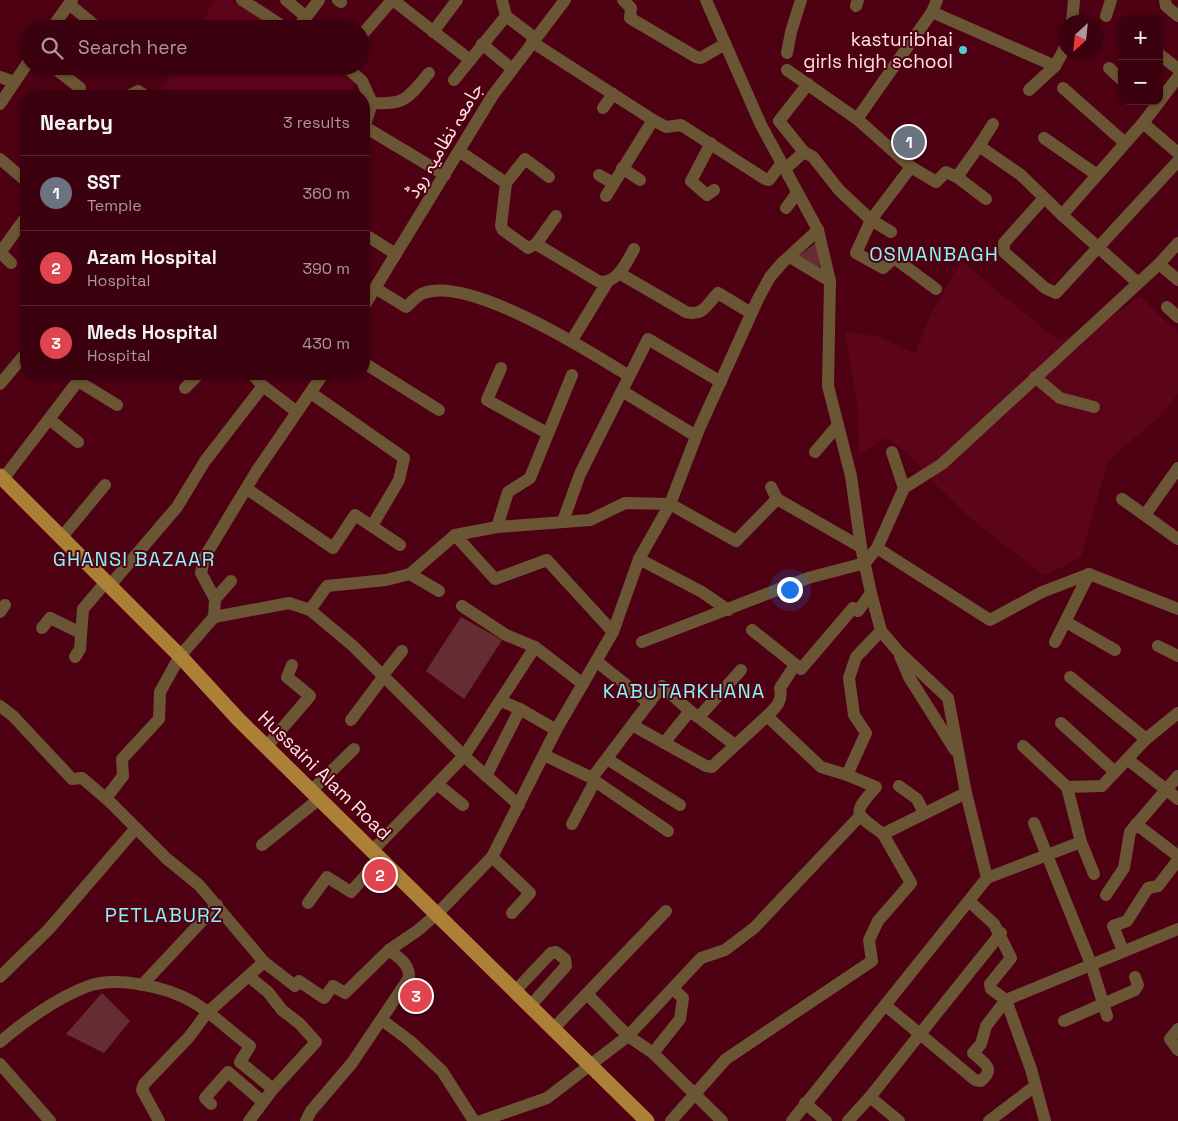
<!DOCTYPE html>
<html lang="en">
<head>
<meta charset="utf-8">
<style>
	:root { --surface:#3b010f; --page:#46101d; --text:#f1f3f6; --muted:#ac979e; --line:#54232f; --accent:#db2777 }
	body { margin:0; font-family:"Space Grotesk","Noto Sans Arabic",sans-serif; background:var(--page); color:var(--text) }
	.controls { position:absolute; right:15px; top:15px; display:grid; overflow:hidden; border-radius:10px; box-shadow:0 1px 4px #0004 }
	.controls button { width:45px; height:45px; display:grid; place-items:center; padding:0; border:0; border-bottom:1px solid var(--line); background:var(--surface); color:var(--text); font:25px sans-serif }
	.compass { position:absolute; left:1058px; top:15px; width:45px; height:45px; border-radius:50%; background:var(--surface); box-shadow:0 1px 4px #0004; rotate:207deg }
	.you { position:absolute; left:789px; top:589px; width:18px; height:18px; margin:-12px; border:4px solid #fff; border-radius:50%; background:#1a73e8; box-shadow:0 0 0 8px #1a73e833 }
	.badge { display:grid; place-items:center; width:32px; height:32px; border-radius:50%; background:var(--accent); color:#fff; font-size:16px; font-weight:700 }
	.pin { position:absolute; translate:-50% -50%; border:2px solid #fff; box-shadow:0 1px 5px #0006 }
	.list { margin:0; padding:0; list-style:none }
	h2 { display:flex; justify-content:space-between; align-items:center; height:65px; margin:0; padding:0 20px; font-size:21px }
	h2 small { font-size:16px; font-weight:400; color:var(--muted) }
	.list li { display:grid; grid-template-columns:32px 1fr auto; gap:15px; align-items:center; box-sizing:border-box; height:75px; padding:0 20px; border-top:1px solid var(--line) }
	.list b { display:block; font-size:19px; white-space:nowrap }
	.list p { margin:0; font-size:16px; white-space:nowrap; color:var(--muted) }
	.list em { font-size:16px; font-style:normal; color:var(--muted) }
	.icon { flex:none; width:28px; height:28px; fill:none; stroke:currentColor; stroke-width:2; stroke-linecap:round; stroke-linejoin:round }
	.map { position:relative; flex:none; width:1178px; height:1121px; overflow:hidden }
	.search { position:absolute; background:var(--surface); box-shadow:0 1px 4px #0004; left:20px; top:20px; width:350px; height:55px; display:flex; align-items:center; gap:12px; box-sizing:border-box; padding:0 18px; border-radius:28px; color:var(--muted); font-size:19px }
	.panel { position:absolute; background:var(--surface); box-shadow:0 1px 4px #0004; left:20px; top:90px; width:350px; height:290px; border-radius:20px }
	.map>svg:first-child { display:block }
	.built { fill:#5c0419 }
	.green { fill:#642d32 }
	.lines { fill:none; stroke-linecap:round; stroke-linejoin:round }
	.minor { stroke:#6a5534; stroke-width:12 }
	.major { stroke:#ad8038; stroke-width:15 }
	.poi-dot { fill:#52cdce; stroke:#4f0114; stroke-width:2 }
	.labels { text-anchor:middle; stroke-width:4; stroke-linejoin:round; paint-order:stroke }
	.poi-label { font-size:19px; fill:#ffe2e2; stroke:#4f0114; text-anchor:end }
	.street-label { font-size:19px; fill:#ffe2e2; stroke:#4f0114 }
	.neighbourhood-label { font-size:20px; letter-spacing:1px; fill:#88f4f5; stroke:#4f0114 }
</style>
</head>
<body>
<div class="map">
<svg width="1178" height="1121" viewBox="0 0 1178 1121">
	<rect width="100%" height="100%" fill="#4f0114"/>
	<!-- built -->
	<g class="built">
		<polygon points="215,0 230,0 276,29 198,29"/>
		<polygon points="176,66 336,66 358,80 347,96 158,96"/>
		<polygon points="961,261 1058,340 1107,320 1140,296 1178,333 1178,394 1159,417 1108,461 1081,557 1045,576 971,519 932,481 908,453 885,438 859,455 857,406 845,331 879,337 915,353 931,314"/>
	</g>
	<!-- green -->
	<g class="green">
		<polygon points="817,242 821,279 792,261"/>
		<polygon points="461,617 502,640 464,699 426,671"/>
		<polygon points="102,993 130,1021 104,1053 66,1034"/>
	</g>
	<g class="lines">
		<!-- minor -->
		<g class="minor">
			<polyline points="242,0 287,29"/>
			<polyline points="286,0 306,17"/>
			<polyline points="338,0 341,2"/>
			<polyline points="393,0 470,60"/>
			<polyline points="502,0 506,16 535,38"/>
			<polyline points="623,0 631,8 630,18 696,57 701,58 725,44"/>
			<polyline points="706,0 761,125 818,230 830,281 828,386 851,476 861,547 871,593 881,631 898,651 948,698 966,793 987,878 792,1121"/>
			<polyline points="1165,0 1166,6 1178,16"/>
			<polyline points="69,4 98,28"/>
			<polyline points="856,6 858,0"/>
			<polyline points="932,12 937,0"/>
			<polyline points="1106,16 1111,0"/>
			<polyline points="1072,22 1074,0"/>
			<polyline points="51,29 72,0"/>
			<polyline points="297,29 319,0"/>
			<polyline points="433,32 457,0"/>
			<polyline points="361,36 392,0"/>
			<polyline points="532,42 653,120 666,127 681,125 765,179 769,180 781,164"/>
			<polyline points="482,44 511,68"/>
			<polyline points="787,53 791,32 801,0"/>
			<polyline points="1159,54 1178,69"/>
			<polyline points="52,66 80,88 75,96"/>
			<polyline points="345,66 362,81 372,103"/>
			<polyline points="1109,68 1122,80"/>
			<polyline points="787,70 857,119"/>
			<polyline points="0,77 14,82"/>
			<polyline points="454,80 506,16"/>
			<polyline points="1063,88 1125,143"/>
			<polyline points="1029,90 1055,66 1066,46"/>
			<polyline points="128,96 138,91 146,96"/>
			<polyline points="0,104 29,61"/>
			<polyline points="603,108 613,94"/>
			<polyline points="1143,123 1178,153"/>
			<polyline points="365,127 445,175"/>
			<path d="M364 128 372 103C406 105 408 98 429 73"/>
			<polyline points="1044,138 1097,175"/>
			<polyline points="711,143 691,181 707,195 714,190"/>
			<polyline points="979,146 993,124"/>
			<polyline points="459,151 506,183 501,226 503,230 528,248 536,244"/>
			<polyline points="804,152 779,121 808,84"/>
			<polyline points="0,159 26,181"/>
			<polyline points="911,167 936,182 946,172 957,177 979,146 1021,175 1062,215 1138,283"/>
			<polyline points="622,168 640,180"/>
			<polyline points="785,169 804,152 813,157 839,190 871,220 856,253 883,268 894,258 936,289"/>
			<polyline points="599,175 613,183"/>
			<polyline points="957,177 986,199"/>
			<polyline points="506,183 525,159 549,177"/>
			<polyline points="606,196 653,120"/>
			<polyline points="1044,198 1004,243 1004,252 1045,288 1056,293 1178,161"/>
			<polyline points="786,208 797,193"/>
			<polyline points="1062,215 1143,123 1178,77"/>
			<path d="M556 216 536 244 598 281C616 286 627 262 634 249"/>
			<polyline points="891,232 871,220 911,167 857,119 932,12 1055,66"/>
			<polyline points="364,234 396,254"/>
			<polyline points="790,257 830,281"/>
			<polyline points="11,263 2,254 2,250 26,217"/>
			<polyline points="1159,264 1178,280"/>
			<path d="M619 273 686 312C703 317 707 304 718 293L751 313"/>
			<path d="M375 288 406 307C411 303 417 295 424 293 470 276 589 351 629 376"/>
			<polyline points="364,306 493,95 565,0"/>
			<polyline points="1167,307 1178,317"/>
			<polyline points="572,340 608,281"/>
			<polyline points="364,363 439,410"/>
			<polyline points="501,368 487,400 547,433"/>
			<polyline points="252,374 263,386"/>
			<polyline points="1035,377 1060,398 1094,407"/>
			<polyline points="0,384 26,353"/>
			<polyline points="185,388 199,374"/>
			<polyline points="622,391 696,436"/>
			<polyline points="311,393 404,458 399,480 372,526"/>
			<polyline points="49,419 78,442"/>
			<polyline points="815,452 838,425"/>
			<polyline points="892,452 904,488"/>
			<polyline points="3,479 78,381 117,405"/>
			<polyline points="771,487 777,499"/>
			<polyline points="247,489 333,548 355,515 400,545"/>
			<polyline points="1122,499 1178,539"/>
			<polyline points="1145,515 1178,468"/>
			<polyline points="563,521 580,474 648,339 721,382"/>
			<polyline points="497,527 508,492 530,478 572,375"/>
			<polyline points="455,535 495,579 547,560 613,632"/>
			<polyline points="61,538 105,485"/>
			<polyline points="877,548 990,620 1042,592 1089,574 1178,609"/>
			<polyline points="639,559 702,592 728,610"/>
			<polyline points="410,574 439,591"/>
			<polyline points="115,593 112,583 177,507 205,461 263,386 297,412"/>
			<polyline points="215,599 231,581"/>
			<polyline points="462,606 506,635 535,647 583,684"/>
			<polyline points="310,610 327,586 386,580 410,574 455,535 497,527 590,520 625,503 670,504 736,541 777,499 861,547"/>
			<polyline points="0,612 5,605"/>
			<polyline points="214,617 289,603 310,610 353,646 464,756 519,805"/>
			<polyline points="1066,622 1115,650"/>
			<polyline points="42,628 50,618 81,633"/>
			<polyline points="752,630 801,669 853,608 858,611 871,593"/>
			<polyline points="642,642 808,578 865,563 877,548 904,488 942,464 1159,264 1178,243"/>
			<polyline points="1055,642 1089,574"/>
			<polyline points="1158,646 1178,656"/>
			<polyline points="900,656 909,677 955,750"/>
			<polyline points="75,657 80,649 83,609 105,583"/>
			<polyline points="596,661 649,703 632,725 706,766 712,767 716,763 767,716 821,767 847,775 866,733 854,715 849,678 856,657 881,631"/>
			<polyline points="383,675 402,651"/>
			<polyline points="1070,677 1146,739"/>
			<polyline points="649,703 662,686 690,711 735,745"/>
			<polyline points="0,706 13,716 72,779 82,778 109,801 167,859 199,885 264,962 295,986 299,981 324,998 333,986 345,993 389,950 417,931 437,914 492,857 556,730 613,632 639,559 670,504 699,429 758,299 770,277 782,263 818,230"/>
			<polyline points="520,709 556,730"/>
			<path d="M767 716C776 707 783 701 780 688L795 665"/>
			<polyline points="699,717 741,670"/>
			<polyline points="351,720 384,676"/>
			<polyline points="1061,723 1115,772"/>
			<polyline points="664,743 690,711"/>
			<polyline points="267,746 310,696 287,677 292,665"/>
			<polyline points="1023,746 1067,787 1102,786 1146,739 1178,713"/>
			<polyline points="544,755 592,778 632,725"/>
			<polyline points="607,759 680,805"/>
			<polyline points="1127,759 1178,799"/>
			<path d="M847 775 876 787C851 815 855 813 883 834"/>
			<polyline points="486,776 520,709 501,701"/>
			<polyline points="437,784 463,805"/>
			<polyline points="899,786 917,799 924,813"/>
			<polyline points="1067,787 1081,842 1094,874"/>
			<polyline points="312,790 354,749"/>
			<polyline points="106,798 123,776 122,759 159,719 160,692 180,656 214,617 215,599 201,573 204,558 256,472 323,374"/>
			<polyline points="1034,823 1091,964 1107,1016"/>
			<polyline points="572,824 595,781 668,831"/>
			<polyline points="1136,824 1178,856"/>
			<polyline points="262,845 319,799"/>
			<polyline points="373,850 464,756 535,647"/>
			<polyline points="492,857 530,893 512,913"/>
			<polyline points="987,878 1081,842"/>
			<polyline points="1106,895 1124,868 1130,832 1178,776"/>
			<polyline points="969,901 994,924 1011,958 990,984 991,989 1006,1000 1031,1069 1045,1121"/>
			<polyline points="308,903 327,877 351,892 381,858"/>
			<path d="M1001 933 920 1034 975 1080 981 1081C996 1068 984 1063 973 1053L981 1044 986 1026 1006 1000 1178 929"/>
			<polyline points="1123,951 1113,926 1127,921 1148,888 1158,886 1178,860"/>
			<polyline points="248,976 268,992 282,1010 300,1024 316,1042 273,1089 249,1121"/>
			<polyline points="0,977 49,929 136,828"/>
			<polyline points="142,985 217,905"/>
			<polyline points="516,990 551,953 556,952 565,959 566,966 531,1005"/>
			<polyline points="587,994 628,1036 653,1053 722,1121"/>
			<polyline points="382,1020 410,1041 442,1071 474,1121"/>
			<polyline points="1064,1021 1135,990 1138,985 1135,977"/>
			<polyline points="554,1028 666,911"/>
			<polyline points="1178,1029 1170,1039 1178,1050"/>
			<path d="M0 1042C26 1020 55 999 86 987 115 975 167 987 193 1002 213 1014 231 1032 250 1046L240 1062 273 1089"/>
			<polyline points="653,1053 680,1019 683,998 673,989"/>
			<polyline points="0,1064 50,1121"/>
			<polyline points="870,1097 920,1034 886,1006"/>
			<polyline points="805,1103 826,1121"/>
			<polyline points="211,1104 205,1098 228,1072 263,1102"/>
			<polyline points="159,1121 142,1090 144,1084 189,1037 207,1013 264,962"/>
			<path d="M306 1121 311 1111 352 1063 409 978C410 964 399 958 389 950"/>
			<polyline points="481,1121 547,1098 628,1036 701,958 725,950 754,928 860,816"/>
			<polyline points="671,1121 726,1059 872,961 869,940 878,921 911,883 883,834 966,793"/>
			<polyline points="848,1121 870,1097 899,1121"/>
			<polyline points="989,1121 1035,1086"/>
		</g>
		<!-- major -->
		<polyline class="major" points="0,476 180,656 239,720 647,1121"/>
	</g>
	<!-- markers -->
	<circle class="poi-dot" cx="963" cy="50" r="5"/>
	<g class="labels">
		<!-- poi labels -->
		<g class="poi-label">
			<text x="953" y="46">kasturibhai<tspan x="953" dy="22">girls high school</tspan></text>
		</g>
		<!-- street labels -->
		<g class="street-label">
			<text transform="translate(444 140) rotate(-59)" y="7">جامعہ نظامیہ روڈ</text>
			<text transform="translate(325 775) rotate(44)" y="7">Hussaini Alam Road</text>
		</g>
		<!-- neighbourhood labels -->
		<g class="neighbourhood-label">
			<text x="934" y="261">OSMANBAGH</text>
			<text x="134" y="566">GHANSI BAZAAR</text>
			<text x="684" y="698">KABUTARKHANA</text>
			<text x="164" y="922">PETLABURZ</text>
		</g>
	</g>
</svg>
<div class="controls">
<button>+</button>
<button>−</button>
</div>
<svg class="compass" viewBox="-18 -18 36 36"><path d="M0-13l5 13h-10z" fill="#e53935"/><path d="M0 13l5-13h-10z" fill="#ac979e"/></svg>
<div class="you"></div>
<div class="pin badge" style="left:909px;top:142px;background:#6b7280">1</div>
<div class="pin badge" style="left:380px;top:875px;background:#e0444e">2</div>
<div class="pin badge" style="left:416px;top:996px;background:#e0444e">3</div>
<div class="search"><svg class="icon" aria-label="search" viewBox="0 0 24 24"><circle cx="10" cy="10" r="6"/><path d="M15 15l6 6"/></svg>Search here</div>
<section class="panel">
<h2>Nearby<small>3 results</small></h2>
<ul class="list">
<li><span class="badge" style="background:#6b7280">1</span><div><b>SST</b><p>Temple</p></div><em>360 m</em></li>
<li><span class="badge" style="background:#e0444e">2</span><div><b>Azam Hospital</b><p>Hospital</p></div><em>390 m</em></li>
<li><span class="badge" style="background:#e0444e">3</span><div><b>Meds Hospital</b><p>Hospital</p></div><em>430 m</em></li>
</ul>
</section>
</div>
</body>
</html>
